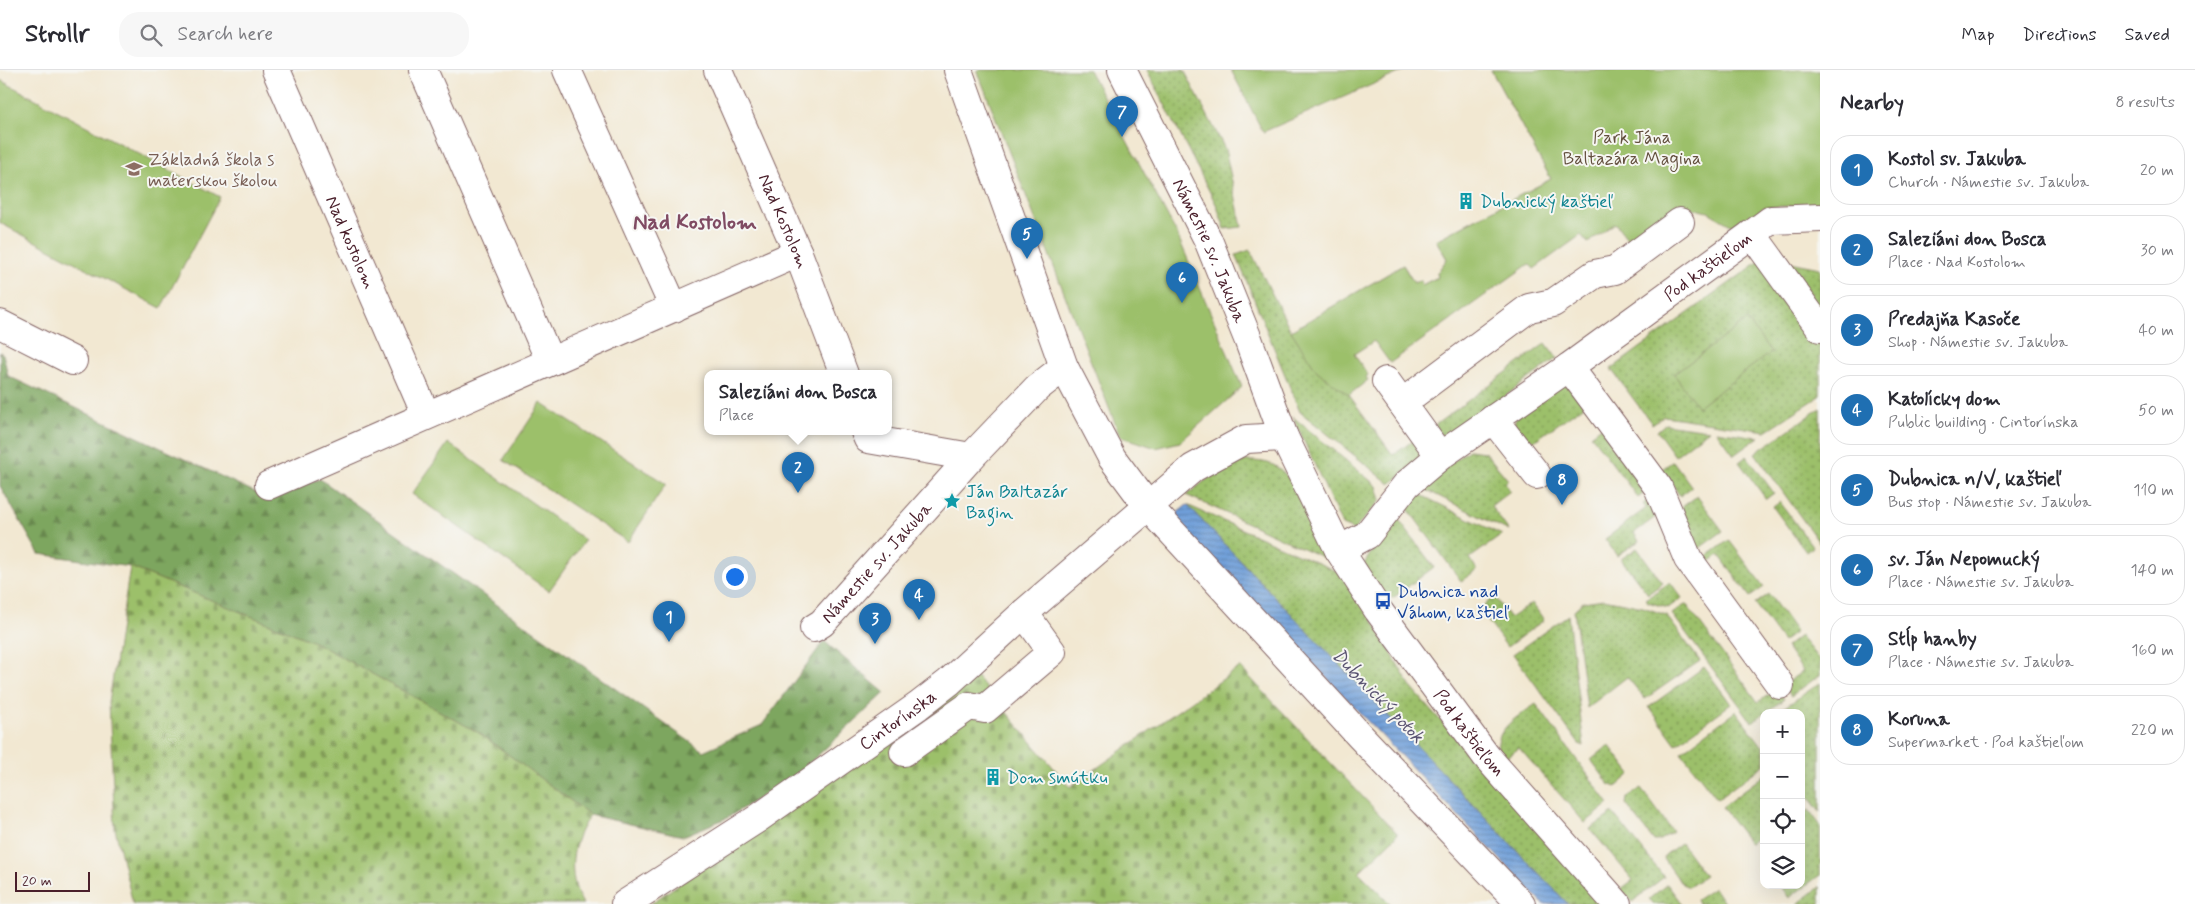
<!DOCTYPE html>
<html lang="en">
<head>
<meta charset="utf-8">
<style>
	:root { --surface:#fff; --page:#f7f7f7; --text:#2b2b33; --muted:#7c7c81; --line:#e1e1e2; --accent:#1f6fb2 }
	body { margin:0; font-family:Mynerve,sans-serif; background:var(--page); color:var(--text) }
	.controls { position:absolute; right:15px; bottom:15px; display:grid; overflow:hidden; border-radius:10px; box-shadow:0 5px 20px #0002 }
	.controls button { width:45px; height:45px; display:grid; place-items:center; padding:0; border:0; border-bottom:1px solid var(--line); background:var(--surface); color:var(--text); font:25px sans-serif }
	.scale { position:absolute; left:15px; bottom:12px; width:75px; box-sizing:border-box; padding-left:5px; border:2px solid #4a1f2b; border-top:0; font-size:14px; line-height:18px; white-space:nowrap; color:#4a1f2b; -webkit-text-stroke:4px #f6f6f2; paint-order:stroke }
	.you { position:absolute; left:734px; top:506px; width:18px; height:18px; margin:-12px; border:4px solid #fff; border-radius:50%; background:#1a73e8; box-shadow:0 0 0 8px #1a73e833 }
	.badge { display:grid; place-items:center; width:32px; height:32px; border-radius:50%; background:var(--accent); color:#fff; font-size:16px; font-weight:700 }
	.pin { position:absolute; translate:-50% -41px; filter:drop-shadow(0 1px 2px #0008) }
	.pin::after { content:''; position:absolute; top:26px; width:18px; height:15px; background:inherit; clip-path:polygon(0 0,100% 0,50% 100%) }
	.popup { position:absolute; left:704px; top:300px; width:188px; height:65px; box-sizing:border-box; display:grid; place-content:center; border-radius:10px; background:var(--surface); filter:drop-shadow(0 1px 4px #0005); font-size:16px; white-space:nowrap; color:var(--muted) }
	.popup b { font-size:19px; color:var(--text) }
	.popup::after { content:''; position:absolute; left:50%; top:100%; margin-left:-10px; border:10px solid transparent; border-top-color:var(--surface) }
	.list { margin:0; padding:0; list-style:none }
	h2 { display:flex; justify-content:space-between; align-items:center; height:65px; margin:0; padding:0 20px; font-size:21px }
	h2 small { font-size:16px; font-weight:400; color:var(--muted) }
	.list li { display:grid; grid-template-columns:32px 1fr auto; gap:15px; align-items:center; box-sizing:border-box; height:70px; margin:0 10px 10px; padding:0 10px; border:1px solid var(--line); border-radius:20px }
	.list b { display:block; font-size:19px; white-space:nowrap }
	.list p { margin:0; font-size:16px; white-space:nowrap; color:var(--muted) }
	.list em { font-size:16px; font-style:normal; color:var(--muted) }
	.icon { flex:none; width:28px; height:28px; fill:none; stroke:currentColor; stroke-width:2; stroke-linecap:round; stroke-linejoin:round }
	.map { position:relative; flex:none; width:1820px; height:834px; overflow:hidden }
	header { display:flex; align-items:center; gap:30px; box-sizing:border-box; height:70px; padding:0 25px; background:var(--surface); border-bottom:1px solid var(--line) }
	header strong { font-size:24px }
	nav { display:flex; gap:28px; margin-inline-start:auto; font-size:18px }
	.search { width:350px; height:45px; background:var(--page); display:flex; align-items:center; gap:12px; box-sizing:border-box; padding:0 18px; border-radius:20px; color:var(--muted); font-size:19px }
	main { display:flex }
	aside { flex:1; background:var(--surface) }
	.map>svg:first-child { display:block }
	.grass { fill:url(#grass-dots); stroke:#73704a }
	.forest { fill:url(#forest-firs); stroke:#646244 }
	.cemetery { fill:url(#cemetery-stones); stroke:#73704a }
	.park { fill:#9cc06a; stroke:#73704a }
	.water { fill:url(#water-rules); stroke:#5c5f82 }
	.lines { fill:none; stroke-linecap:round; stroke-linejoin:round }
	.minor-casing { stroke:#856565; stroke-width:30 }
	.minor { stroke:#fff; stroke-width:28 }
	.labels { text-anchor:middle; stroke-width:4; stroke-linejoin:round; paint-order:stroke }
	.park-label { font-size:18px; fill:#634f3e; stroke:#f6f6f2 }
	.education-label { font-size:18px; fill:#785e54; stroke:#f6f6f2; text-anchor:start }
	.culture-label { font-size:18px; fill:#0d838f; stroke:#f6f6f2; text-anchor:start }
	.street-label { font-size:18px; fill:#4a1f2b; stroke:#f6f6f2 }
	.transit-label { font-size:18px; fill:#164399; stroke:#f6f6f2; text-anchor:start }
	.water-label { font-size:19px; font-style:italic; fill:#595271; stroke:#f6f6f2 }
	.district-label { font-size:22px; font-weight:bold; fill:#804b63; stroke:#f6f6f2 }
</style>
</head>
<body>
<header>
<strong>Strollr</strong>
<div class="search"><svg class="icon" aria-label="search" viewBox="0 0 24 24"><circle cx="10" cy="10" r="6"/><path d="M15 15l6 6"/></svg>Search here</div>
<nav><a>Map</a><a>Directions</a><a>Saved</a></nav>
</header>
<main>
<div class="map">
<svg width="1820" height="834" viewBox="0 0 1820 834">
	<defs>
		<pattern id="grass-dots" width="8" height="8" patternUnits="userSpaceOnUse" patternTransform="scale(1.25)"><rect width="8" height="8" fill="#9cc06a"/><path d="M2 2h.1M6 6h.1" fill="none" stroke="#819b57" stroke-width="1.8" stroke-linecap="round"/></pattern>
		<pattern id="forest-firs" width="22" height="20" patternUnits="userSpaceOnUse" patternTransform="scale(1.25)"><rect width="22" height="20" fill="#7da65e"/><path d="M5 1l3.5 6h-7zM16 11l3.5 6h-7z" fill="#68874e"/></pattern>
		<pattern id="cemetery-stones" width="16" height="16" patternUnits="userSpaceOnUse" patternTransform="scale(1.25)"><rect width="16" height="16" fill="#9cc06a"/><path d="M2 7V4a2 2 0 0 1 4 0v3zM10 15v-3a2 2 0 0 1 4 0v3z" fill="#819b57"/></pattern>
		<pattern id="water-rules" width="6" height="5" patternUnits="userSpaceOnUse" patternTransform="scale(1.25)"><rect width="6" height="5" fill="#6f9fd9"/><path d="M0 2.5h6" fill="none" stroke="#5d81b0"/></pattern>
	</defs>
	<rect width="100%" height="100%" fill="#f6f6f2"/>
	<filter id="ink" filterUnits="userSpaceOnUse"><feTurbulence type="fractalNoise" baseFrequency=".02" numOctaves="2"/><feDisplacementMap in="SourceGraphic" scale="10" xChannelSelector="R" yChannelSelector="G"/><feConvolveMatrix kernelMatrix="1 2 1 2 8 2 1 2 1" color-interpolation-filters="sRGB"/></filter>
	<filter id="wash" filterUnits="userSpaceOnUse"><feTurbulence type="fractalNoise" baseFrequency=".0096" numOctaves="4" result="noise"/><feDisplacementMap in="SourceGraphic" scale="20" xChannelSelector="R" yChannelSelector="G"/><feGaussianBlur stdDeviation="1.12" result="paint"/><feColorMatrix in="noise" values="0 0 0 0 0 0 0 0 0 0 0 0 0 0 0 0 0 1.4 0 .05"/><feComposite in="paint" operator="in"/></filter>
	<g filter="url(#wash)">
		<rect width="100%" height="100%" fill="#f2e8d2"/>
		<!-- grass -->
		<g class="grass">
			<polygon points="1147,0 1184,0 1225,79 1242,157 1225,159 1216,134"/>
			<polygon points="1491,0 1571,104 1451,211 1355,249 1339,302 1349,325 1393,385 1414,370 1430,384 1390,414 1300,342 1236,185 1250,180 1291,261 1403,195 1414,213 1420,210 1422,215 1438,207 1437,203 1447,189 1436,170 1551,109"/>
			<polygon points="1764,188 1820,262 1820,326 1766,361 1664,346 1652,354 1611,299"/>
			<polygon points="1774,189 1820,198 1820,251"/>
			<polygon points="1546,273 1557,288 1444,371 1435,355"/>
			<path d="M1561 315H1568L1586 334 1527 376C1523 371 1518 365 1515 360 1508 341 1548 324 1561 315Z"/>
			<polygon points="1820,338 1820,474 1755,383"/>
			<polygon points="1293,347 1377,416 1381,430 1354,460 1342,455"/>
			<polygon points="1665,354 1709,360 1675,386 1657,361"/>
			<polygon points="1604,355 1651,418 1638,428 1591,365"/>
			<polygon points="1716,361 1759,367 1734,385"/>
			<polygon points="1469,380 1485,382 1508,410 1505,413 1510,421 1491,436 1509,461 1418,416"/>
			<polygon points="1747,386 1774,423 1766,429 1739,392"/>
			<path d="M1239 391C1251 391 1266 390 1277 397 1299 411 1320 467 1333 492L1186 425 1225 396Z"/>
			<polygon points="1673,391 1692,417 1680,426 1662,399"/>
			<polygon points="1415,422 1502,465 1470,488 1477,500 1461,511 1402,431"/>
			<polygon points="1654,425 1657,446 1634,463 1639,471 1617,486 1605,469 1646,438 1643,434"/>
			<polygon points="1697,426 1723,461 1697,480 1682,437"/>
			<polygon points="1780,432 1813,477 1806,482 1773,437"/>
			<polygon points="1187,435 1352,508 1363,533 1410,616 1603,834 1568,834"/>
			<polygon points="1393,448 1398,449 1434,497 1393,528 1381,526 1362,497"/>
			<polygon points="1729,470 1764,517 1750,527 1719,485 1706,494 1702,490"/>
			<polygon points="1637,478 1663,513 1648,524 1621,489"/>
			<polygon points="1670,512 1682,528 1668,538 1648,532 1646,529"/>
			<polygon points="1769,524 1796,562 1783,572 1755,534"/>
			<polygon points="1495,527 1510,548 1532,533 1544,550 1507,577 1479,539"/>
			<polygon points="1604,529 1643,537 1666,545 1700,591 1645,629 1627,607 1587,638 1574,540 1583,532"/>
			<polygon points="1686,534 1758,632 1777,619 1784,629 1752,652 1672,544"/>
			<polygon points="1568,545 1584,676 1579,674 1513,584"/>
			<polygon points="1800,566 1820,591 1820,605 1791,626 1783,615 1803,601 1786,577"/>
			<polygon points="1704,597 1731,634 1676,674 1649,637"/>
			<polygon points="1820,613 1820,742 1801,717 1801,643 1776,643"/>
			<path d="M1536 634 1609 734 1585 753 1519 678 1506 688 1498 682C1494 658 1519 646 1536 634Z"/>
			<polygon points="1736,641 1764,678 1764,695 1717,729 1681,682"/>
			<polygon points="1609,675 1631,704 1616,717 1609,714 1591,690"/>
			<polygon points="1764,705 1764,763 1750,774 1722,737"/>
			<polygon points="1641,718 1673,762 1658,771 1654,771 1626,734 1627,728"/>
			<polygon points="1809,740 1820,755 1820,805 1789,828 1780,815 1801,815 1801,745"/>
			<polygon points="1613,743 1664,807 1632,832 1621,819 1633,810 1590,759"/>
			<polygon points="1681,773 1705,806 1689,817 1682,814 1664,789 1665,785"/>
			<polygon points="1667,814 1682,834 1654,834 1649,829"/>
			<polygon points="1820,817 1820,834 1797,834"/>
			<polygon points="1714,818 1725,834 1698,834 1696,830"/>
		</g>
		<!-- forest -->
		<polygon class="forest" points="0,282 3,284 8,306 263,426 320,409 703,681 762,655 824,571 885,623 800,702 727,748 683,766 590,745 479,663 314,572 130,497 39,484 0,416"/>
		<!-- cemetery -->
		<g class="cemetery">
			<path d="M130 497 314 572 479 663 590 745C571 773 566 804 583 834H133L115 759 109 632Z"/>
			<polygon points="1240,597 1398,764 1359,802 1391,834 650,834 763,756 974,604 1070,717"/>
		</g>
		<!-- park -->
		<g class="park">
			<polygon points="977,0 1089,0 1177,164 1242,317 1180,372 1156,378 1120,366"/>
			<polygon points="1231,0 1406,0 1263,62"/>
			<polygon points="1491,0 1820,0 1820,135 1765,137 1734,157 1708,142 1684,136 1630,172 1615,153 1588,173 1581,165 1534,199 1529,194 1390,293 1374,271 1354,284 1368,305 1366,307 1368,310 1349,325 1317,301 1291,261 1403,195 1414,213 1420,210 1422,215 1438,207 1437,203 1447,189 1436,170 1551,109"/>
			<polygon points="0,10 220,127 161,238 0,153"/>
			<polygon points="1747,250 1771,282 1698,337 1674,304"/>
			<polygon points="541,333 666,414 628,472 503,390"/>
			<polygon points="448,373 585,470 549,521 412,424"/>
		</g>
		<!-- water -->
		<polygon class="water" points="1187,435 1568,834 1543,834 1172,447"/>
	</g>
	<g filter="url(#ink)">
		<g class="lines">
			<!-- minor casing -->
			<g class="minor-casing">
				<g id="minor">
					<path id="s1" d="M276 0 426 345"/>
					<polyline points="423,0 550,291"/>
					<polyline points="567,0 674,238"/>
					<path id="s2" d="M718 0 798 183 844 304"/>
					<polyline points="958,0 1064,297 1112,388 1147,435 1360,666 1521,834"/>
					<path id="s3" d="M1122 0 1208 170 1248 269 1284 367 1339 480 1378 540 1486 686 1617 834"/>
					<polyline points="1752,164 1771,150 1820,148"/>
					<polyline points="0,254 73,291"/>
					<polyline points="1569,297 1658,417 1688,489 1780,615"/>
					<polyline points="1386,311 1440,386"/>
					<polyline points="1402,333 1529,238 1553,233 1595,204 1615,200 1680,152"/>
					<polyline points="1493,349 1537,405"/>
					<polyline points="865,362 868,369 971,387"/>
					<polyline points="269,415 798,183"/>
					<path id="s4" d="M1339 480 1367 465 1407 414 1440 386 1569 297 1752 164 1820 258"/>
					<path id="s5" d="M814 558 822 553 971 387 1037 318 1064 297"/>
					<polyline points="904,682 969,636 985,639 1052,582 1024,543"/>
					<path id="s6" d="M625 834 757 749 918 636 949 612 1024 543 1193 398 1246 369 1284 367"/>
				</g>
			</g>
			<!-- minor -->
			<use href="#minor" class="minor"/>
		</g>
	</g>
	<!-- icons -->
	<defs>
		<g id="school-bare" transform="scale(1.35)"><path d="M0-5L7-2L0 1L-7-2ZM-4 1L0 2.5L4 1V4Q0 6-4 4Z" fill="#8d6e63" stroke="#f6f6f2" stroke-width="2.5" paint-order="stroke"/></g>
		<g id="building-bare" transform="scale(1.35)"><path d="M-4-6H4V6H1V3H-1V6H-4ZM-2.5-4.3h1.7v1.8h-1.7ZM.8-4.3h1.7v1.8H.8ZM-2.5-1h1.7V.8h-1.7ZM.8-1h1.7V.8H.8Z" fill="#0f9aa8" stroke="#f6f6f2" stroke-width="2.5" paint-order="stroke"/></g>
		<g id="sight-bare" transform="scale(1.35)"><path d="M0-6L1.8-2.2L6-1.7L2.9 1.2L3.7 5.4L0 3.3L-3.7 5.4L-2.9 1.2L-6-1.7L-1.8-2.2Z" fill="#0f9aa8" stroke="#f6f6f2" stroke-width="2.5" paint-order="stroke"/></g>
		<g id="bus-bare" transform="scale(1.35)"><path d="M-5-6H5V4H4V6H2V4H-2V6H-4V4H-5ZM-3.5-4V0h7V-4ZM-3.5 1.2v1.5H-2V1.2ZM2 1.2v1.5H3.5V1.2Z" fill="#1a4fb4" stroke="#f6f6f2" stroke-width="2.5" paint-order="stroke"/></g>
	</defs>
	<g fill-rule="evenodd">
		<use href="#school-bare" x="134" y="99"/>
		<use href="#building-bare" x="1466" y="131"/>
		<use href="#sight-bare" x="952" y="431"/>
		<use href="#bus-bare" x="1383" y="531"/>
		<use href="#building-bare" x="993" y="707"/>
	</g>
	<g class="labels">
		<!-- park labels -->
		<g class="park-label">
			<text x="1632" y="73">Park Jána<tspan x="1632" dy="21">Baltazára Magina</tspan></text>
		</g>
		<!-- education labels -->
		<g class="education-label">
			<text x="148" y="95">Základná škola s<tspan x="148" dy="21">materskou školou</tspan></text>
		</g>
		<!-- culture labels -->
		<g class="culture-label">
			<text x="1480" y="137">Dubnický kaštieľ</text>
			<text x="966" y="427">Ján Baltazár<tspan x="966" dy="21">Bagin</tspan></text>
			<text x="1007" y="713">Dom smútku</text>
		</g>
		<!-- street labels -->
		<g class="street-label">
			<text dy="6" stroke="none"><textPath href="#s2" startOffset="165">Nad Kostolom</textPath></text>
			<text dy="6" stroke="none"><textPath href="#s1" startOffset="188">Nad kostolom</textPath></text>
			<text dy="6" stroke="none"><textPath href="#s3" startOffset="201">Námestie sv. Jakuba</textPath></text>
			<text dy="6" stroke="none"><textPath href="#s4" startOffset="468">Pod kaštieľom</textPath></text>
			<text dy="6" stroke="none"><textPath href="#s5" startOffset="91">Námestie sv. Jakuba</textPath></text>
			<text dy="6" stroke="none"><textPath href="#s6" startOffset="329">Cintorínska</textPath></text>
			<text dy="6" stroke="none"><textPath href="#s3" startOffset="752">Pod kaštieľom</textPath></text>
		</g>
		<!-- transit labels -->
		<g class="transit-label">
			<text x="1397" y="527">Dubnica nad<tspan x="1397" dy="21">Váhom, kaštieľ</tspan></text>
		</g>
		<!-- water labels -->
		<g class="water-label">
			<text transform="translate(1379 625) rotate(46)" y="7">Dubnický potok</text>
		</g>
		<!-- district labels -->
		<g class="district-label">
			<text x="695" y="159">Nad Kostolom</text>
		</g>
	</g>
</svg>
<div class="controls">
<button>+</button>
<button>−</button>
<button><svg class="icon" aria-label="locate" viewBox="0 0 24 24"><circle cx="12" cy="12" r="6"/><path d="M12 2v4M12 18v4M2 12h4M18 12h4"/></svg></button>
<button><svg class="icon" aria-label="layers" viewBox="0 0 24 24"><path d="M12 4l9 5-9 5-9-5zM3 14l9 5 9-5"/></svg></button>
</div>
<div class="scale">20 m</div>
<div class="you"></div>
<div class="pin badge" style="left:669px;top:572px">1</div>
<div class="pin badge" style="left:798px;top:423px">2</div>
<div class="popup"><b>Saleziáni don Bosca</b>Place</div>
<div class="pin badge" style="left:875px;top:574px">3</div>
<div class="pin badge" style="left:919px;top:550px">4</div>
<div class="pin badge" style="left:1027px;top:189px">5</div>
<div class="pin badge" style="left:1182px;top:233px">6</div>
<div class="pin badge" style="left:1122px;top:67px">7</div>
<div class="pin badge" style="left:1562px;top:435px">8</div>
</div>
<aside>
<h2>Nearby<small>8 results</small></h2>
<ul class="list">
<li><span class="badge">1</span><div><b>Kostol sv. Jakuba</b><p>Church · Námestie sv. Jakuba</p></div><em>20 m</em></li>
<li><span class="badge">2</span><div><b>Saleziáni don Bosca</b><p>Place · Nad Kostolom</p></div><em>30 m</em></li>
<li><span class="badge">3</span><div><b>Predajňa Kasoče</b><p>Shop · Námestie sv. Jakuba</p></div><em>40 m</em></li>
<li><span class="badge">4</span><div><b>Katolícky dom</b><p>Public building · Cintorínska</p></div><em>50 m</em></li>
<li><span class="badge">5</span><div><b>Dubnica n/V, kaštieľ</b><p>Bus stop · Námestie sv. Jakuba</p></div><em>110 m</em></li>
<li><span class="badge">6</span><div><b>sv. Ján Nepomucký</b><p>Place · Námestie sv. Jakuba</p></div><em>140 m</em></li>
<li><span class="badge">7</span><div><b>Stĺp hanby</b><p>Place · Námestie sv. Jakuba</p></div><em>160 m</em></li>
<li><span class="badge">8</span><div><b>Koruna</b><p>Supermarket · Pod kaštieľom</p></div><em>220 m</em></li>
</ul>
</aside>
</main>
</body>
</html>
